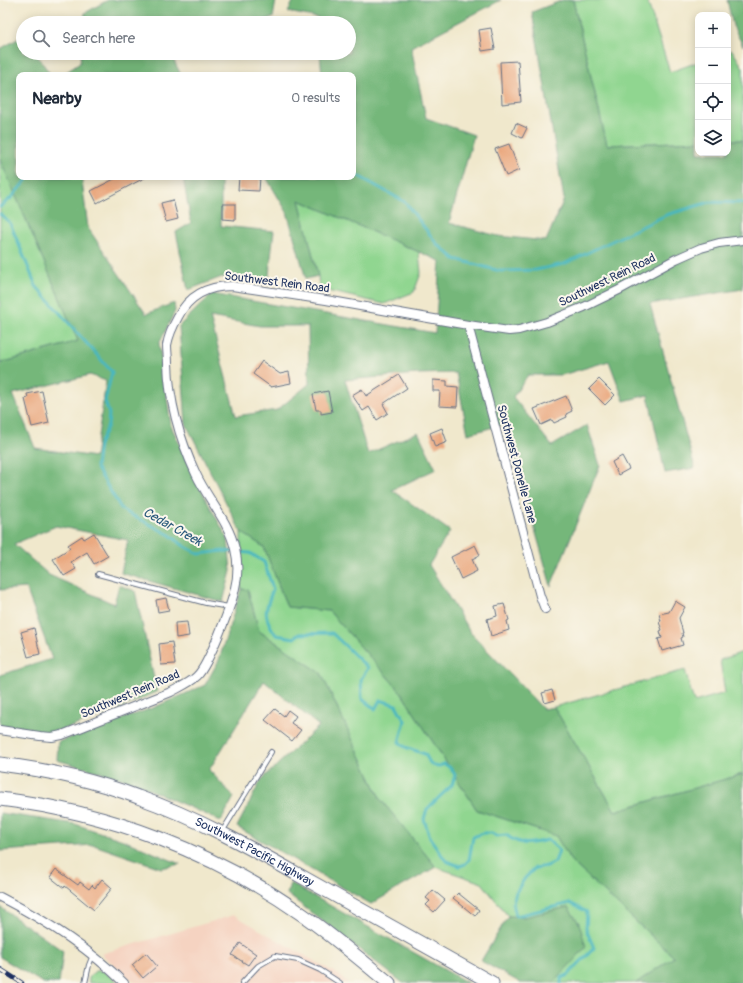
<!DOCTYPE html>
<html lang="en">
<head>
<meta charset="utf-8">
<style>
	:root { --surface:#fff; --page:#f6f6f7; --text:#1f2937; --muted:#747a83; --line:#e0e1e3 }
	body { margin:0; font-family:Pangolin,sans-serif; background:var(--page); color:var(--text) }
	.controls { position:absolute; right:12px; top:12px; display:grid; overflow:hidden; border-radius:8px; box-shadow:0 2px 10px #0003 }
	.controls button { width:36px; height:36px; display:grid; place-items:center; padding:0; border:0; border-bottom:1px solid var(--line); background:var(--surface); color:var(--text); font:20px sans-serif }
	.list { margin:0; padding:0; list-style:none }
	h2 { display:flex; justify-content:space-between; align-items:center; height:52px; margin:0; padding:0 16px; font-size:17px }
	h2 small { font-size:13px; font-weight:400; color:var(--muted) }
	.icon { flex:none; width:22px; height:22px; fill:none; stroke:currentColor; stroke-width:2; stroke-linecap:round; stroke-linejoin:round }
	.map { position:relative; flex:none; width:743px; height:983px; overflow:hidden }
	.search { position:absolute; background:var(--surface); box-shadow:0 2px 10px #0003; left:16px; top:16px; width:340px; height:44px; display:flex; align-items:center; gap:10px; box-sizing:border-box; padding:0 14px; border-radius:22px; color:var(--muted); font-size:15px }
	.panel { position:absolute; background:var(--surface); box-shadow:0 2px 10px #0003; left:16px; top:72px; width:340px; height:108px; border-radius:8px }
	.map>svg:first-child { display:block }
	.built { fill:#f5d3c1 }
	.green { fill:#90d690; stroke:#568277 }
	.forest { fill:#74b77a; stroke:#48736c; fill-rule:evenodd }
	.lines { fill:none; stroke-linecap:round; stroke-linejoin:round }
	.stream { stroke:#48b7bf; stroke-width:3 }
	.building { fill:#eaa980 }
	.service-casing { stroke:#667084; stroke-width:6 }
	.minor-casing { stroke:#667084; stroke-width:10 }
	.trunk-casing { stroke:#667084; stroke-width:15 }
	.service { stroke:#fff; stroke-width:4 }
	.minor { stroke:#fff; stroke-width:8 }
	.trunk { stroke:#fff; stroke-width:13 }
	.rail-casing { stroke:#1b2f5e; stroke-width:4.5 }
	.rail { stroke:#fbf7ec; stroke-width:3; stroke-dasharray:9; stroke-linecap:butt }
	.labels { text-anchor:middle; stroke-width:4; stroke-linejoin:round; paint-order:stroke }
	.street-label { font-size:12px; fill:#1b2f5e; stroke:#fbf7ec }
	.water-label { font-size:13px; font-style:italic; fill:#28587b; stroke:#fbf7ec }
</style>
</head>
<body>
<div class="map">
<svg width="743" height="983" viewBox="0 0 743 983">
	<rect width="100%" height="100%" fill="#fbf7ec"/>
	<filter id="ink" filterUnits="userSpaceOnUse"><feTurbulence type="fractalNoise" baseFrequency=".025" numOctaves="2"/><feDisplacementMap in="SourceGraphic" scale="8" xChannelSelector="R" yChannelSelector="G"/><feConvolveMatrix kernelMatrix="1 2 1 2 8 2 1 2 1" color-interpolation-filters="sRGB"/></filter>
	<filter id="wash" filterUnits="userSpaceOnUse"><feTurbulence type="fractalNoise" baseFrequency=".012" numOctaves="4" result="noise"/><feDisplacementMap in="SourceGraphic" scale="16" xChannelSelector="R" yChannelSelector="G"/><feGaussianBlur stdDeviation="0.9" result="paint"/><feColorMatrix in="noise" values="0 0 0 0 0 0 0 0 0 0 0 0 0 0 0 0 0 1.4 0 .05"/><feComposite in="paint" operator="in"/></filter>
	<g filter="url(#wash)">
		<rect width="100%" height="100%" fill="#f0e8cc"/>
		<!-- built -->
		<polygon class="built" points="234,915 339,975 348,983 136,983 101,954"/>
		<!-- green -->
		<g class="green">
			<polygon points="573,0 647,0 670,72 698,62 698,141 607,145"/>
			<polygon points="732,50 743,68 743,140 728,140 728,52"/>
			<polygon points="0,159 78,341 1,363 0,361"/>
			<polygon points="299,200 419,252 421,273 414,292 384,304 319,289 318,276"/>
			<polygon points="241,532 264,547 287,607 329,611 400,691 477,810 556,836 571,861 674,957 636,983 553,983 563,971 579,923 568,907 525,917 508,916 482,883 436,867 381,800 321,673 259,631 248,590 241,589"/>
			<polygon points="743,652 743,774 615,811 554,707 685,670 694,702 725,693 720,660"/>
			<polygon points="95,971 103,971 119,983 89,983 89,978"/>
		</g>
		<!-- forest -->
		<g class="forest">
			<polygon points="108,0 276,0 273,18 250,23 84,23 85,13"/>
			<path d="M294 0H501L411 47 426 118 474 135 449 223 498 236 546 241 564 199 532 12 563 0H573L607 145 698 141V153H728V140H743V289L650 304 695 468 665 473 648 395 624 401 609 361 562 375H528L513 397 552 446 587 425 600 465 551 586 505 424 468 434 456 373 418 374 345 380 368 454 418 432 436 469 392 490 450 531 429 565 470 632 543 709 554 707 615 811 743 774V983H636L674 957 571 861 556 836 477 810 400 691 329 611 287 607 264 547 241 532 186 424 179 326 212 294 435 333 440 261 299 200 318 276 306 279 287 212 266 177H353V75H322L320 53H349V23H319L318 18 288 12ZM210 317 260 326H308L309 384 277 410 236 416Z"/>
			<polygon points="727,0 743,0 743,46 733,26"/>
			<path d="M23 36V53H35L51 75H19V177H94L82 181 88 228 146 314 174 303 175 311 159 344 171 426 207 501 228 539 231 571 223 602 121 573 128 540 56 526 14 544 49 575 114 604 119 585 135 591 157 692 104 715 51 734 0 726V675L52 659 26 588 0 590V361L1 363 78 341 0 159V49ZM90 375 106 381 95 457 35 448 13 394Z"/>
			<polygon points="81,53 170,53 181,75 62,75 80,63"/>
			<polygon points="183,177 221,177 221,226 274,231 268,284 222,277 188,290 176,232 191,223"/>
			<polygon points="241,589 248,590 259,631 321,673 381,800 436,867 371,904 237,827 261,780 319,726 264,681 209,770 234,797 221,821 130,781 57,760 58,742 155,707 205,685 219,660"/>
			<polygon points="0,813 75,824 123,840 180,864 161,868 94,845 0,851"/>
			<polygon points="290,883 468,983 403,983 287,894"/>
			<polygon points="0,907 63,951 59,983 43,983 0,957"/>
			<polygon points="568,907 579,923 586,947 553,983 521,983 481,961 508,916 525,917"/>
		</g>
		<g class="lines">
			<!-- stream -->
			<g class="stream">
				<polyline points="353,173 405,202 437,244 455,259 500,271 536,270 564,264 666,215 710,202 743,203"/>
				<polyline points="0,207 11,198 29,177"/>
				<path d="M0 214 10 223 36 286 112 372 105 401 109 414 108 425 99 445 96 467 122 510 170 535 184 546 199 554 223 551 250 553 264 562 273 589C265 610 262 615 276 635L294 638 299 634 332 633 368 668 361 679 362 699 375 709 380 700 396 705 405 721 399 742 405 747 425 754 430 763 437 767 444 764 451 768 455 775 452 785 427 809 424 819 430 838 446 861 460 866 465 864 469 860 473 837 483 833H492L496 836 506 835C522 847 530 844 548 840L559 850 555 862 547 866 535 868 525 878 516 892 513 903 516 916 570 903 587 912 586 929 594 948 568 975 561 978V983"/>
			</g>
		</g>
		<g id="blocks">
			<!-- building -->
			<g class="building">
				<polygon points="491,28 495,49 482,51 479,30"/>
				<polygon points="518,61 521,102 502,104 500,62"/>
				<polygon points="516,123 527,128 522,138 512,133"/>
				<polygon points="509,144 519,170 506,176 495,149"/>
				<polygon points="118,177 146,177 97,203 91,191"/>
				<polygon points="239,177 260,177 259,191 238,190"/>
				<polygon points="173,200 178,219 166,222 161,203"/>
				<polygon points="223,204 235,204 235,220 223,219"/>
				<polygon points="262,361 280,374 289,372 291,383 271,387 253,374"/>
				<polygon points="399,375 407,388 383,404 388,413 377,420 369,407 363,411 352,395 362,389 366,396"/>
				<polygon points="599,379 615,395 605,405 589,389"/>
				<polygon points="433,380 447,381 447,386 458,387 457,407 439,406 440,391 433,391"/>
				<polygon points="42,391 49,423 32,427 25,399 28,398 27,394"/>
				<polygon points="328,391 332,412 321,414 321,410 316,410 313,394"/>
				<polygon points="566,396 572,411 566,414 567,417 554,423 552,420 541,425 534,409"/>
				<polygon points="442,428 447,442 435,447 430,433"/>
				<polygon points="622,456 629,469 618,475 612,462"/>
				<polygon points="94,533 108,556 94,564 87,552 71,562 76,569 64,576 53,559 70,548 68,545 82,536 84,539"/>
				<polygon points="475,545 480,555 472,559 477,571 461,579 451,557"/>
				<polygon points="166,598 169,610 158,612 156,600"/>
				<polygon points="675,601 685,607 679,618 683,633 682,633 683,637 681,638 683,645 662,651 658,639 662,638 660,631 662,630 659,622 661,621 659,614 669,612"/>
				<polygon points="504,604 509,620 507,621 509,630 491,636 487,619 497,616 495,606"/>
				<polygon points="187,622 189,636 176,638 175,623"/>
				<polygon points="34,628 40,654 28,657 21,632"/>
				<polygon points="172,642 175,664 161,665 159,644"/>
				<polygon points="552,690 555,700 545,703 542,693"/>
				<polygon points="275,709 284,716 288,710 296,716 291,723 301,730 292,741 265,720"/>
				<polygon points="56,869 78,885 80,882 89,889 92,885 95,888 102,879 112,888 94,910 65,886 64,888 50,877"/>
				<polygon points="433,890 445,900 434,912 426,905 430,901 426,898"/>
				<polygon points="458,893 479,910 475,916 453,898"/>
				<polygon points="240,943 256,954 248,965 232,955"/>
				<polygon points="146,953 157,966 143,978 132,965"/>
			</g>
		</g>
	</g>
	<g filter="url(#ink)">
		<use href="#blocks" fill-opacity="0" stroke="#667084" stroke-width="1"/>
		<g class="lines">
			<!-- service casing -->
			<g class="service-casing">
				<g id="service">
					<polyline points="98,574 206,603 229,607"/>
					<polyline points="222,832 271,752"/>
					<polyline points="85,983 89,965 93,955"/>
					<polyline points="242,983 258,966 275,956 298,960 320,970 340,983"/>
				</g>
			</g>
			<!-- minor casing -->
			<g class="minor-casing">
				<g id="minor">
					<polyline points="468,325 540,596 545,609"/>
					<path d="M0 730 40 736 52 737 62 735 171 692C180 687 190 683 197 676 208 666 232 604 235 588 238 576 238 561 235 549 228 520 208 500 196 474 180 440 169 400 168 363 168 357 167 351 167 345 169 334 173 326 178 317 189 295 209 286 232 286L326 300 468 325 509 331 519 330 547 322 584 307 619 290 676 259 701 248 719 243 743 240"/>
					<path d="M0 897C45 920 88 947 124 983"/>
				</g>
			</g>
			<!-- trunk casing -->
			<g class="trunk-casing">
				<g id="trunk">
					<path id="s1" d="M0 764C47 770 94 780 138 797 206 821 268 858 331 893 384 923 438 953 492 983"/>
					<path d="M0 799C109 812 214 852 303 915 333 936 361 960 389 983"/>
				</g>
			</g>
			<!-- service -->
			<use href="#service" class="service"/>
			<!-- minor -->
			<use href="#minor" class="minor"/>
			<!-- trunk -->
			<use href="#trunk" class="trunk"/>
			<!-- rail casing -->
			<g class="rail-casing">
				<polyline id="rail" points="0,969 22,983"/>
			</g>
			<!-- rail -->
			<use href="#rail" class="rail"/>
		</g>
	</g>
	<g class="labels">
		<!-- street labels -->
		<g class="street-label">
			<text transform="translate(607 280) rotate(-26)" y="4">Southwest Rein Road</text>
			<text transform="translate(277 282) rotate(7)" y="4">Southwest Rein Road</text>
			<text transform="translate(517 464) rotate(75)" y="4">Southwest Donelle Lane</text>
			<text transform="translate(130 694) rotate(-23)" y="4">Southwest Rein Road</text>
			<text dy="4" stroke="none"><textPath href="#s1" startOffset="271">Southwest Pacific Highway</textPath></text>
		</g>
		<!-- water labels -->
		<g class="water-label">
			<text transform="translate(173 526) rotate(29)" y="5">Cedar Creek</text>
		</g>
	</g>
</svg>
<div class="controls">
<button>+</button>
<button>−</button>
<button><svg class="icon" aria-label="locate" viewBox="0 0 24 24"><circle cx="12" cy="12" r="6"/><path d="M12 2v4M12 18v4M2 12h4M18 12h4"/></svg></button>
<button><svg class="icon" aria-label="layers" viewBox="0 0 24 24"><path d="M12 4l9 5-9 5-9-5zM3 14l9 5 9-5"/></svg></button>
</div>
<div class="search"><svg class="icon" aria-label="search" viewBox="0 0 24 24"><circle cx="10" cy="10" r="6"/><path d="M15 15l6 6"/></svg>Search here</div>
<section class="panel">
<h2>Nearby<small>0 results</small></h2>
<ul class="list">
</ul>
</section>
</div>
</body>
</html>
